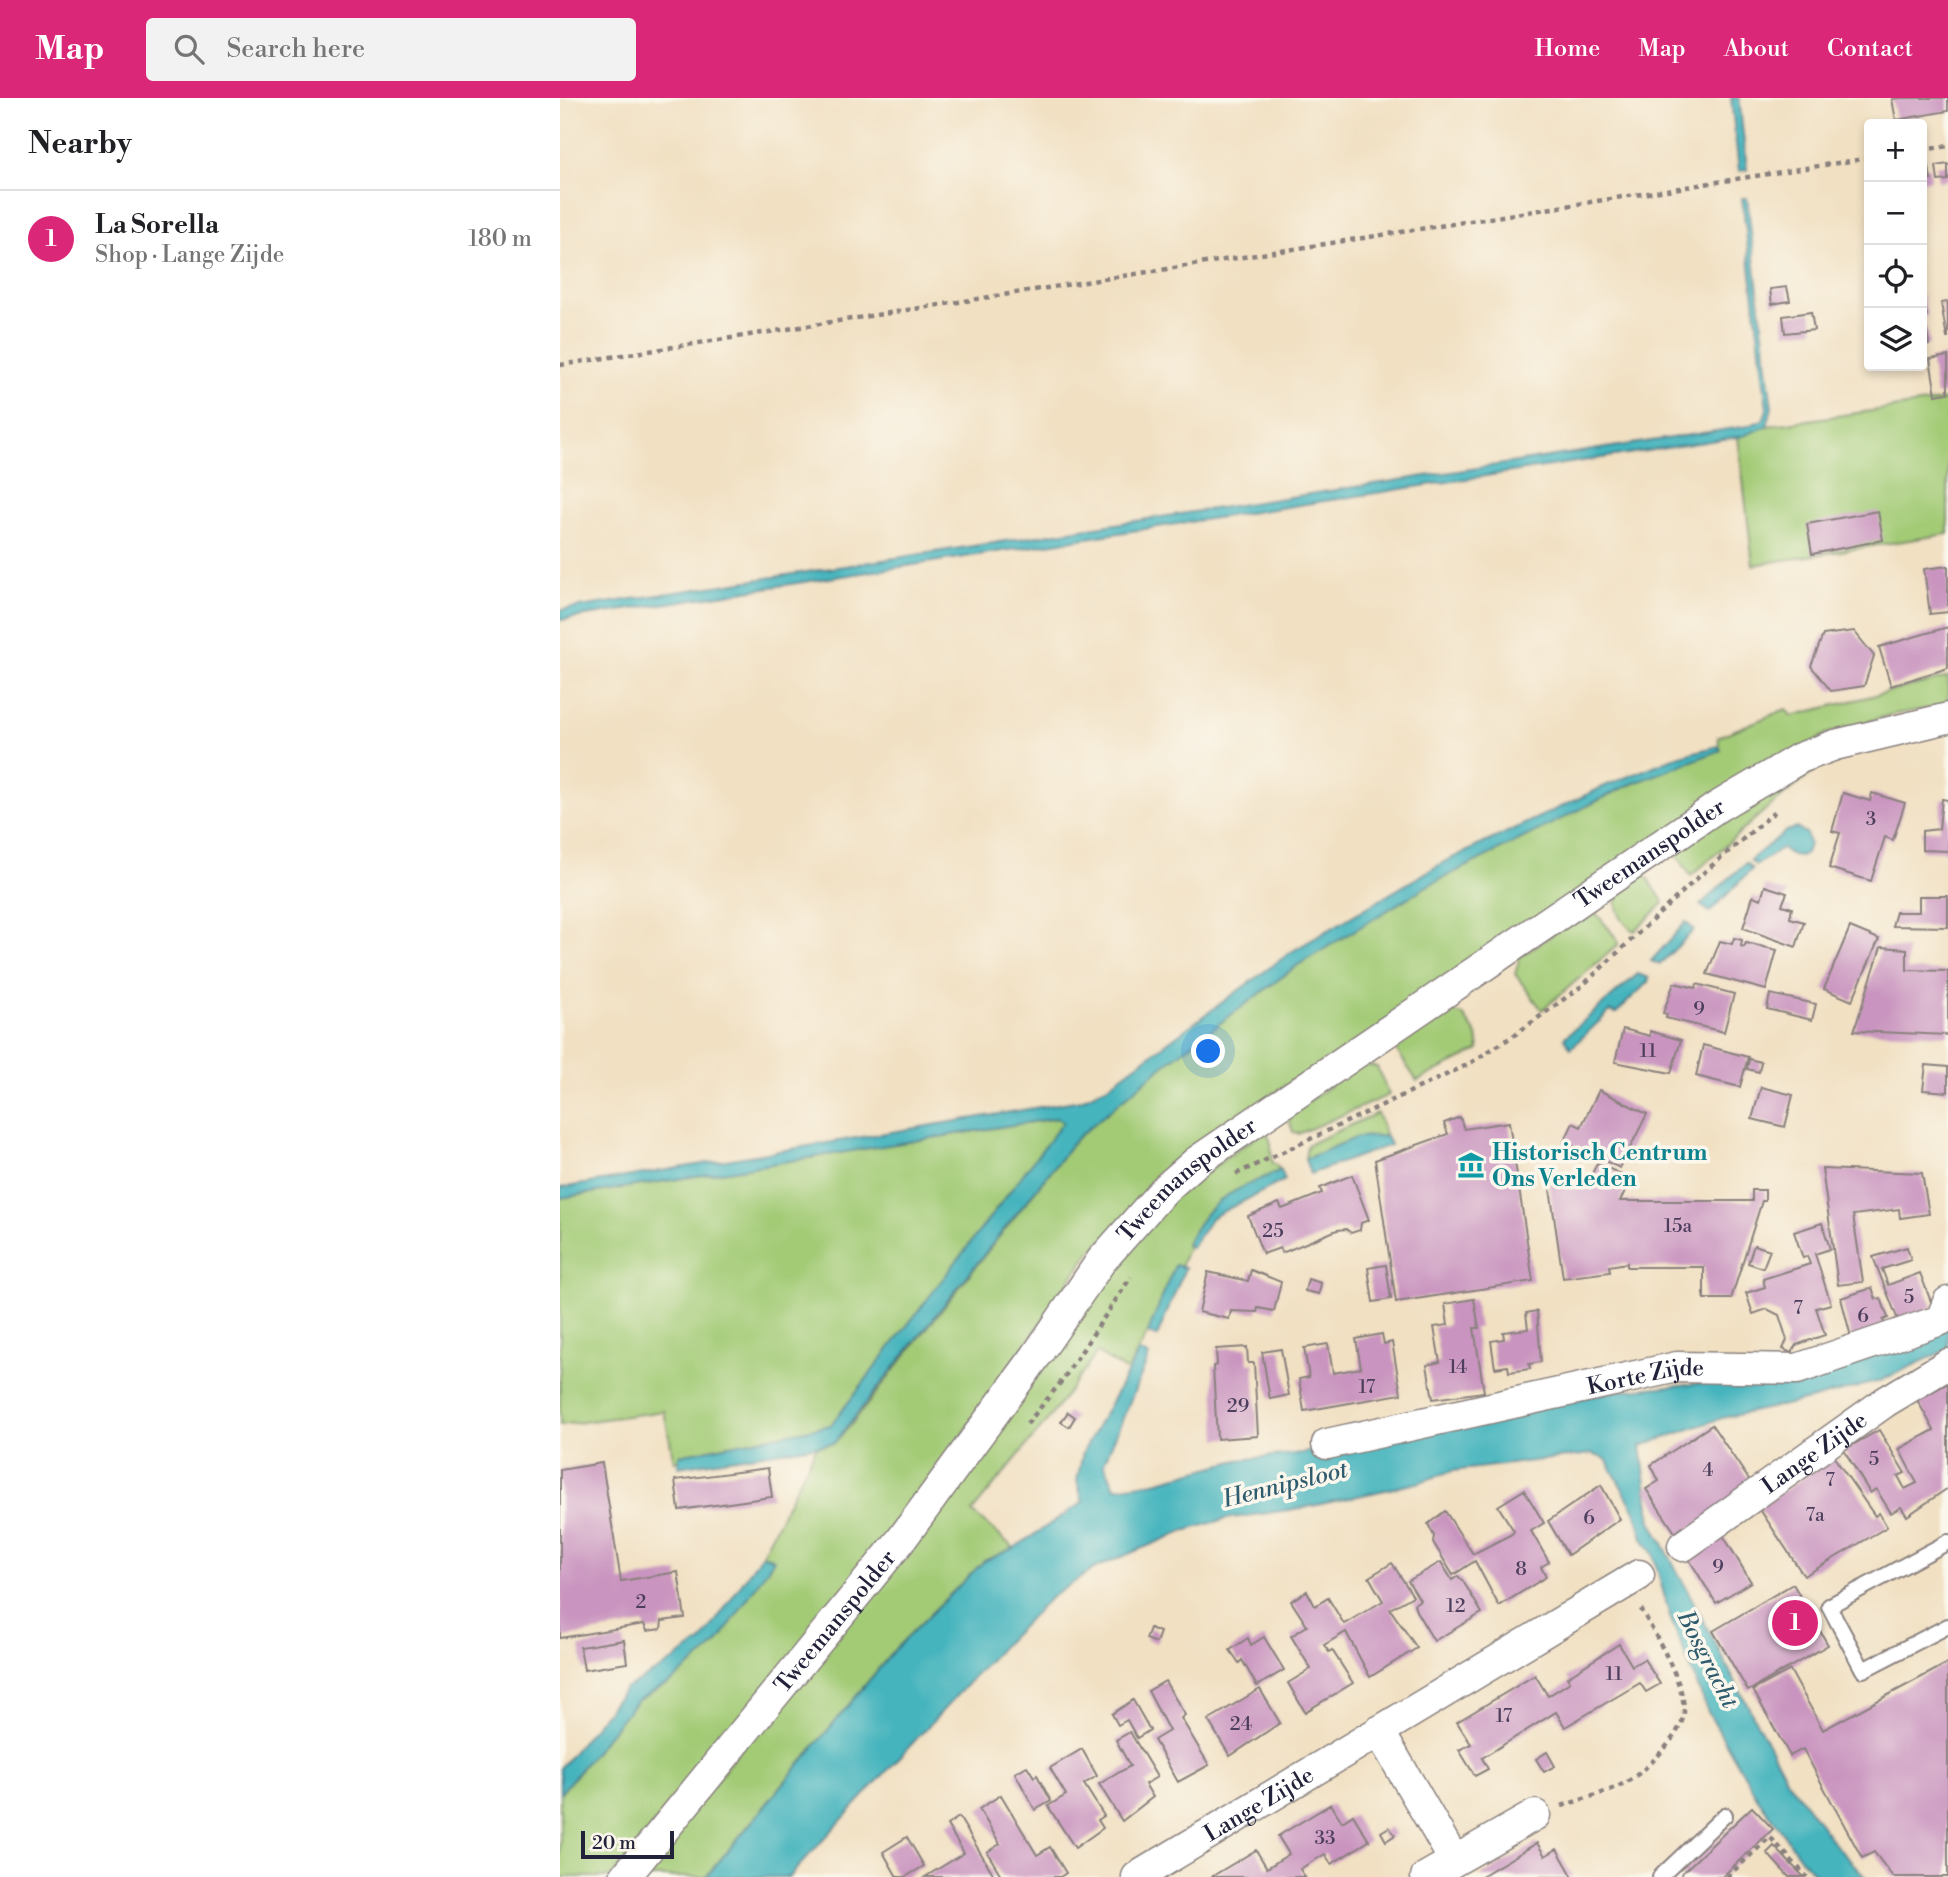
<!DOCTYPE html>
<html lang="en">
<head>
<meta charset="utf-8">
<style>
	:root { --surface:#fff; --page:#f2f2f2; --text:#202124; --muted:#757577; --line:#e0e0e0; --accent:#db2777 }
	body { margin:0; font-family:"Libre Bodoni",serif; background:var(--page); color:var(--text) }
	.controls { position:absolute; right:21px; top:21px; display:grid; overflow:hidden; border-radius:7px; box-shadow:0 4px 10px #0003 }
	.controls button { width:63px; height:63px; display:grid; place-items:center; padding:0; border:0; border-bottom:2px solid var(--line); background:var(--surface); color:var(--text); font:35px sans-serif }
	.scale { position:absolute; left:21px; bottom:18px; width:93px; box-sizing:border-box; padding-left:7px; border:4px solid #22223b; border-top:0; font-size:19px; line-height:24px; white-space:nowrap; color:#22223b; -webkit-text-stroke:5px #fbf7ec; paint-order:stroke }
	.you { position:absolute; left:649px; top:954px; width:24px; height:24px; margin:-18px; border:5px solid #fff; border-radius:50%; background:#1a73e8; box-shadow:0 0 0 10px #1a73e833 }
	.badge { display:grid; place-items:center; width:46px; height:46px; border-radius:50%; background:var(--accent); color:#fff; font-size:23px; font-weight:700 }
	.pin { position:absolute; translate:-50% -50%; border:4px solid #fff; box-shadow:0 2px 7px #0006 }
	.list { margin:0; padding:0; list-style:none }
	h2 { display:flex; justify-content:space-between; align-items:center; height:91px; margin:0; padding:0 28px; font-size:30px }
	h2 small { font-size:23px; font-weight:400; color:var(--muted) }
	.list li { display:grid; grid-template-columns:46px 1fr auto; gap:21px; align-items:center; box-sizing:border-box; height:98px; padding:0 28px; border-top:2px solid var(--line) }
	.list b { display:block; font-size:26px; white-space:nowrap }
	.list p { margin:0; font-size:23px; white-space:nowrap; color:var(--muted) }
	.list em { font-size:23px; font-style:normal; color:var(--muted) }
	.icon { flex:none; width:38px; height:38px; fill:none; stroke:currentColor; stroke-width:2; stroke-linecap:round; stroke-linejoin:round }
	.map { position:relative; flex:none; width:1388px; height:1779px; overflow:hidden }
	header { display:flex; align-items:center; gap:42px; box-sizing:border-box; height:98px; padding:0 35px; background:var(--accent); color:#fff }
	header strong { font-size:33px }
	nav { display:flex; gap:38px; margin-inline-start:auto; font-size:24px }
	.search { width:490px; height:63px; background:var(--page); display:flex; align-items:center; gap:18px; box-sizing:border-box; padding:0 24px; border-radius:7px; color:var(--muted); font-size:26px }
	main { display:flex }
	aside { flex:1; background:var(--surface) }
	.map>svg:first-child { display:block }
	.green { fill:#a3cb76; stroke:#627658; stroke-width:2 }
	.water { fill:#45b4bd; stroke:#346b7c; stroke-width:2 }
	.building { fill:#c994bf }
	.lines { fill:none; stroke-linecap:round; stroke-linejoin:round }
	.lane-casing { stroke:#8a817e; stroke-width:18 }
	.street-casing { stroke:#8a817e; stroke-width:33 }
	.path { stroke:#8a817e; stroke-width:4.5; stroke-dasharray:5 5; stroke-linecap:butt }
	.lane { stroke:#fff; stroke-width:14 }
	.street { stroke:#fff; stroke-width:30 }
	.labels { text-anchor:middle; stroke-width:7; stroke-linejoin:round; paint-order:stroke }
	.number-label { font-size:19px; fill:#4c3e5c }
	.street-label { font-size:23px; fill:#22223b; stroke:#fbf7ec }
	.culture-label { font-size:23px; font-weight:bold; fill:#0d838f; stroke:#fbf7ec; text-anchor:start }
	.water-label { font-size:24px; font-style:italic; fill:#305c6f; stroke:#fbf7ec }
</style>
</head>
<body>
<header>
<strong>Map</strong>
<div class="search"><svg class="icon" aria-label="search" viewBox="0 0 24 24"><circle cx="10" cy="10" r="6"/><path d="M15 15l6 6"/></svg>Search here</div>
<nav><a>Home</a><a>Map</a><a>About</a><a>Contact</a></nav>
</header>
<main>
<aside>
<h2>Nearby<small></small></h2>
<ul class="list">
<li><span class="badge">1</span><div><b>La Sorella</b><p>Shop · Lange Zijde</p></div><em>180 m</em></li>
</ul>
</aside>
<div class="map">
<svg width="1388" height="1779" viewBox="0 0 1388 1779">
	<rect width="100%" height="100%" fill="#fbf7ec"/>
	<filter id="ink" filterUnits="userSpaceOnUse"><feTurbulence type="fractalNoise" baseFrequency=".0143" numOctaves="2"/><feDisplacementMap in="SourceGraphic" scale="14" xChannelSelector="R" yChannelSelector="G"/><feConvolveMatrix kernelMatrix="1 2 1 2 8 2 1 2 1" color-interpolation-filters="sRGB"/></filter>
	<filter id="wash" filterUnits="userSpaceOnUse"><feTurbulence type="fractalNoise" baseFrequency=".00686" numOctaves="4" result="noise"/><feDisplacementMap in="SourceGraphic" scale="28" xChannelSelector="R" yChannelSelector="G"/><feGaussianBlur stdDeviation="1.57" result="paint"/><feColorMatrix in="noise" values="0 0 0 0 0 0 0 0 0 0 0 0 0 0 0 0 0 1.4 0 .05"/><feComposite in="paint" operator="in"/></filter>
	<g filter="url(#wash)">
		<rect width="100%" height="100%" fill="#f1e0c2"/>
		<!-- green -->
		<g class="green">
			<polygon points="1388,302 1388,436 1193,467 1178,339 1207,328"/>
			<polygon points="1388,579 1388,607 1330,617 1266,636 532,1151 352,1409 51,1779 0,1779 0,1696 76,1603 111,1584 213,1462 202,1456 257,1348 274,1345 290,1328 517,1040 604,967 738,867 867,788 1069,687 1160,652 1158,639 1226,611 1231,618"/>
			<path d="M1256 672 1204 713 1131 778 1115 754C1147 732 1221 678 1256 672Z"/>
			<path d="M1079 777 1087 779 1104 805 1075 833C1059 825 1054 808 1058 792Z"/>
			<polygon points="1024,815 1036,815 1057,841 1058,847 982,912 955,876 960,859"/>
			<polygon points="883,911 903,917 917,937 919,952 857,983 837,953 839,941"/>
			<polygon points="799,966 817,969 829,997 738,1036 733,1034 728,1019"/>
			<polygon points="817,1015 826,1038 798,1039 745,1061 747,1047"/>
			<polygon points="496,1020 504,1024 271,1327 119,1357 119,1362 114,1363 104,1313 0,1327 0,1100"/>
			<polygon points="706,1032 711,1045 712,1064 721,1072 669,1096 626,1146 628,1149 618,1174 615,1168 588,1235 567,1273 537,1255 487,1323 412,1414 454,1450 424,1463 336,1550 146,1779 82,1779 538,1186 616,1096"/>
		</g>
		<!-- water -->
		<g class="water">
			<polygon points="1171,0 1179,0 1187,72 1179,73"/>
			<polygon points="1182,100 1187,100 1212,310 1207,328 1183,338 0,522 0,512 1188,328 1203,322 1207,311"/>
			<polygon points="1158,648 1161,652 1069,687 867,788 738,867 604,967 517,1040 274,1345 118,1369 119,1357 271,1327 503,1024 496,1020 0,1100 0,1090 521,1002 548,988 731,854 886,763 1045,688 1116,659"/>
			<path d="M1237 730 1246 735 1249 745 1246 756C1236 760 1230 757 1222 750L1196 767 1190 762 1226 733Z"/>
			<polygon points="1186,765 1192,771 1150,814 1140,807"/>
			<polygon points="1126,824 1134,832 1100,866 1091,863"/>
			<polygon points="1078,876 1089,880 1088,884 1056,915 1050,913 1011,950 1004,940"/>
			<polygon points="826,1038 830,1047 750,1076 745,1061 798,1039"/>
			<path d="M721 1072 725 1082 652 1119 631 1150 626 1147C650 1098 674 1093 721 1072Z"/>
			<polygon points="615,1167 625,1170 597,1239 588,1235"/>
			<polygon points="1388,1223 1388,1251 1320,1283 1249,1302 1162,1320 1081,1348 1091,1423 1227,1682 1278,1750 1306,1779 1259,1779 1243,1763 1197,1699 1148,1614 1110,1519 1093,1456 1083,1440 1075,1413 1046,1361 1032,1356 892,1373 857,1385 743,1410 665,1421 624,1433 537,1469 490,1500 445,1545 229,1779 146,1779 336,1550 424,1463 454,1450 523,1404 517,1383 523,1354 579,1254 589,1258 544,1365 555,1390 595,1384 678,1362 742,1355 1056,1293 1187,1281"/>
			<polygon points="202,1456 214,1461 157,1546 111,1584 76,1603 0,1696 0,1670 65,1591 102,1570 142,1543"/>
		</g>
		<g id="blocks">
			<!-- building -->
			<g class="building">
				<polygon points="1341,0 1388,0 1388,13 1336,22 1332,1"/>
				<polygon points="1388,66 1388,82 1378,83 1376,68"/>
				<polygon points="1369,69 1371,82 1362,83 1362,70"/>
				<polygon points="1227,189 1230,203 1212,206 1210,191"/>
				<polygon points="1362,194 1367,218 1362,219"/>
				<polygon points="1388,204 1388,240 1387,240 1381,205"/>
				<polygon points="1251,214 1254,232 1225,235 1223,218"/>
				<polygon points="1366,229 1369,247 1362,248 1362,230"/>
				<polygon points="1388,258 1388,295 1376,297 1370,261"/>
				<polygon points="1318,413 1323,442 1252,456 1247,426"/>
				<polygon points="1388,468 1388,514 1370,516 1364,471"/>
				<polygon points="1388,529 1388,570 1331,588 1319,549"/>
				<polygon points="1294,533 1314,558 1304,588 1271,593 1251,568 1263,537"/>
				<polygon points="1283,695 1310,703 1312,695 1345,705 1333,742 1325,739 1311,783 1269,770 1280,735 1272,733"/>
				<polygon points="1382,701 1388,702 1388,753 1362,752 1362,733 1379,731"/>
				<polygon points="1205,788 1227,795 1222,807 1232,810 1230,820 1244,824 1236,849 1183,830 1193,798 1201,801"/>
				<polygon points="1359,798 1388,798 1388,829 1332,828 1336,814 1359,814"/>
				<polygon points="1290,829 1319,841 1292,903 1264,891"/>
				<polygon points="1174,840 1182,842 1181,848 1184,849 1186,845 1217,852 1206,892 1147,876 1160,843 1172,846"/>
				<polygon points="1321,849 1347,851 1347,872 1388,873 1388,937 1294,933"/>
				<polygon points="1114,885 1136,890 1137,886 1174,896 1164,934 1106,920 1107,916 1103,915"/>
				<polygon points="1210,896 1256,906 1252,922 1207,911"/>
				<polygon points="1063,931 1090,938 1090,933 1121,942 1111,975 1055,964"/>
				<polygon points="1143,947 1188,959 1180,989 1136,978"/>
				<polygon points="1189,961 1201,964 1199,974 1187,971"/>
				<polygon points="1366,967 1388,969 1388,994 1363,992"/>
				<polygon points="1201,989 1233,997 1225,1029 1192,1021"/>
				<polygon points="1039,992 1087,1016 1060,1070 1004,1044 1013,1025 1021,1029"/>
				<polygon points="900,1019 904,1031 949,1024 973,1183 836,1204 815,1062 888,1036 884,1025"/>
				<polygon points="1037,1065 1071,1081 1060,1103 1192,1103 1192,1092 1205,1092 1205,1103 1202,1103 1171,1201 1144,1201 1144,1169 1067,1169 1067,1165 1049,1168 1050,1174 1003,1180 989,1084 1032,1076"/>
				<polygon points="1262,1071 1362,1075 1369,1116 1340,1120 1339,1111 1293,1117 1303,1184 1278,1187"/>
				<polygon points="792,1077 809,1122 801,1125 800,1132 791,1135 786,1131 777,1132 722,1155 720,1150 703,1156 688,1118 719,1105 722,1111 762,1095 760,1090"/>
				<polygon points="1262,1125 1270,1151 1255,1156 1271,1206 1256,1210 1265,1237 1236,1247 1231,1255 1223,1251 1227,1242 1219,1217 1207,1211 1193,1216 1186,1195 1205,1189 1203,1181 1250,1166 1247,1158 1243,1160 1234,1134"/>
				<polygon points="1194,1147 1210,1152 1203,1170 1188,1165"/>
				<polygon points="1347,1149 1351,1162 1322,1171 1328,1187 1360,1175 1373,1209 1338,1222 1313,1159"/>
				<polygon points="826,1167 831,1201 813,1204 808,1170"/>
				<polygon points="691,1172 721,1184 714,1213 698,1210 697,1214 671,1213 669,1221 639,1214 648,1174 688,1183"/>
				<polygon points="748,1181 761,1185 759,1196 745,1193"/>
				<polygon points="1312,1190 1316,1201 1321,1200 1328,1220 1323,1222 1325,1228 1291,1239 1281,1200"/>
				<polygon points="914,1201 919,1230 914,1230 924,1294 873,1301 867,1267 880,1264 874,1229 888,1227 885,1206"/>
				<polygon points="977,1213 981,1264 969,1266 970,1271 949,1274 948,1268 935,1270 931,1243 944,1241 943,1234 968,1231 966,1215"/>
				<polygon points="822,1236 824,1246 832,1244 841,1296 744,1313 739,1281 749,1279 744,1250 768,1246 773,1275 801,1270 796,1241"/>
				<polygon points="687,1249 688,1265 694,1265 698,1338 657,1341 653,1268 657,1267 656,1251"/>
				<polygon points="721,1251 729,1297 710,1301 702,1254"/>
				<polygon points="1388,1285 1388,1390 1347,1418 1341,1409 1331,1415 1316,1391 1310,1395 1284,1352 1319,1332 1345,1375 1338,1378 1345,1391 1357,1385 1339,1351 1374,1332 1357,1302"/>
				<polygon points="508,1314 515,1319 509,1329 501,1324"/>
				<polygon points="1152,1327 1194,1389 1118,1439 1086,1391 1099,1383 1091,1367"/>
				<polygon points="1274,1359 1315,1418 1319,1415 1327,1429 1244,1478 1199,1410"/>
				<polygon points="42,1365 61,1483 118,1474 125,1520 102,1523 101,1531 87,1533 84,1526 0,1540 0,1372"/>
				<polygon points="208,1370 212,1399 119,1412 115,1382"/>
				<polygon points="1041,1387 1060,1421 1008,1457 988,1423"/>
				<polygon points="964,1392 984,1425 971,1433 989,1464 981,1469 986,1479 939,1508 915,1463 893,1477 873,1444 874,1438 868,1426 885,1413 913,1456 952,1436 954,1433 938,1408"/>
				<polygon points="1163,1437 1191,1484 1156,1505 1127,1458"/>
				<polygon points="881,1464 892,1482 898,1478 903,1483 922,1515 874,1543 856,1513 854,1506 860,1502 848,1483"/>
				<polygon points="832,1465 853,1498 830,1511 857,1550 810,1579 786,1534 764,1547 769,1554 772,1552 793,1585 745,1614 728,1585 751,1571 731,1538 747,1528 731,1503 747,1493 755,1508 768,1500 784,1526 823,1503 809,1479"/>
				<polygon points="1233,1486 1268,1547 1188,1593 1153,1533"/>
				<polygon points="590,1530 600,1534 596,1545 586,1541"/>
				<polygon points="704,1539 724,1572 697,1588 682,1562 679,1565 670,1552 688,1540 691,1547"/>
				<polygon points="64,1542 67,1565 24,1572 20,1549"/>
				<polygon points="1059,1546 1072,1568 1084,1561 1100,1586 1086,1594 1080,1585 1005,1629 996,1614 922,1660 928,1671 915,1678 899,1652 911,1646 897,1624 975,1577 988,1598 1010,1584 1007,1579"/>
				<polygon points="1388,1565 1388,1779 1333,1779 1314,1754 1302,1760 1243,1651 1230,1658 1193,1592 1230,1572 1263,1632"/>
				<polygon points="605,1583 625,1617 621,1620 649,1667 618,1684 594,1642 609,1633 588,1593"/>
				<polygon points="700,1591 720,1625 670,1658 648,1622"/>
				<polygon points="573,1602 590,1632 577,1640 567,1622 558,1627 552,1616"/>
				<polygon points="570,1634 597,1679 585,1686 593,1699 562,1723 539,1686 570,1668 556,1642"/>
				<polygon points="522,1651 537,1678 524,1686 544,1718 538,1722 543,1730 515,1750 488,1708 506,1697 490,1670"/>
				<polygon points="987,1654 995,1668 984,1674 976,1661"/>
				<polygon points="467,1668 474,1679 477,1677 491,1703 475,1712 455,1675"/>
				<polygon points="441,1697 477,1757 490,1749 506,1775 500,1779 442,1779 427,1754 440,1746 419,1711"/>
				<polygon points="771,1706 782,1724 793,1717 809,1743 771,1766 765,1756 740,1771 745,1779 651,1779 696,1752 707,1770 729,1756 718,1738"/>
				<polygon points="1192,1709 1213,1731 1162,1779 1124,1779 1121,1776"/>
				<polygon points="399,1719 435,1779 365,1779 404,1755 387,1727"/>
				<polygon points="829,1729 835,1737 826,1743 821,1734"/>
				<polygon points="347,1739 364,1768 345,1779 337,1779 323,1754"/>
				<polygon points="977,1745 985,1758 997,1751 1013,1779 920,1779"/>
				<polygon points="1214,1748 1230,1765 1244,1779 1229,1779 1207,1755"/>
			</g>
		</g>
	</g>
	<g filter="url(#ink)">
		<use href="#blocks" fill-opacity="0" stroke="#8a817e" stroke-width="2"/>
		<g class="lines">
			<!-- lane casing -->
			<g class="lane-casing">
				<g id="lane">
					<polyline points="1388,1444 1269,1508 1303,1572 1388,1528"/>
					<polyline points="1100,1779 1165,1717"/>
				</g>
			</g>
			<!-- street casing -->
			<g class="street-casing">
				<g id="street">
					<path id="s1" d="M767 1346 1117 1269 1237 1271 1381 1222 1388 1204"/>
					<path id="s2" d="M1123 1448 1325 1304 1388 1266"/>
					<polyline points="819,1633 894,1762"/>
					<path id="s3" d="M65 1779 341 1442 476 1258 541 1163 604 1092 636 1064 1157 709 1240 660 1275 647 1388 620"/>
					<path id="s4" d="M577 1779 1079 1477"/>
					<polyline points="866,1779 975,1717"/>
				</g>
			</g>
			<!-- path -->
			<g class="path">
				<polyline points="1362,52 1388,48"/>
				<polyline points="0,267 1309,60"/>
				<polyline points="676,1076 907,967 953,938 1022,888 1134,783 1218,711"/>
				<polyline points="467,1326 501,1284 571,1179"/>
				<path d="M1002 1708C1022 1701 1044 1696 1063 1686 1083 1676 1123 1637 1124 1614 1125 1585 1095 1537 1081 1511"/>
				<polyline points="1167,1779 1210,1739 1247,1779"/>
			</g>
			<!-- lane -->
			<use href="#lane" class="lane"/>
			<!-- street -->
			<use href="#street" class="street"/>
		</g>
	</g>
	<!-- icons -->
	<defs>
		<g id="museum-bare" transform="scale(2.1)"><path d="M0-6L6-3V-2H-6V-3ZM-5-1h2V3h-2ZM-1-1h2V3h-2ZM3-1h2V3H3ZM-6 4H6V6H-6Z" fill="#0f9aa8" stroke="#fbf7ec" stroke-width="2.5" paint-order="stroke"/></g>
	</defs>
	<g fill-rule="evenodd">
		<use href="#museum-bare" x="911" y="1067"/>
	</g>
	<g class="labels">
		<!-- number labels -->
		<g class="number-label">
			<text x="1311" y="727">3</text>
			<text x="1139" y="917">9</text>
			<text x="1088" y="959">11</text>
			<text x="1118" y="1134">15a</text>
			<text x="713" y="1139">25</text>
			<text x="1349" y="1205">5</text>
			<text x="1238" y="1216">7</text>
			<text x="1303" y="1224">6</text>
			<text x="898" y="1275">14</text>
			<text x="807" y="1295">17</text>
			<text x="678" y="1314">29</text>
			<text x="1314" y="1367">5</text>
			<text x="1148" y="1378">4</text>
			<text x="1270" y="1388">7</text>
			<text x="1255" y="1423">7a</text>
			<text x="1029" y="1426">6</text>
			<text x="1158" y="1475">9</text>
			<text x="961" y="1477">8</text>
			<text x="81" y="1510">2</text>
			<text x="896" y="1514">12</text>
			<text x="1054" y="1582">11</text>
			<text x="944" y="1624">17</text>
			<text x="681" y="1632">24</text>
			<text x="765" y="1746">33</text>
		</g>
		<!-- street labels -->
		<g class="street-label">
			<text dy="8" stroke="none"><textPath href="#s3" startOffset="1465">Tweemanspolder</textPath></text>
			<text dy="8" stroke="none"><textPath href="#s3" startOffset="898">Tweemanspolder</textPath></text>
			<text dy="8" stroke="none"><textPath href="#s1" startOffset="326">Korte Zijde</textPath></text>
			<text dy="8" stroke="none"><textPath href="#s2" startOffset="161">Lange Zijde</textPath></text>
			<text dy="8" stroke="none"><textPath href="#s3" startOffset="331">Tweemanspolder</textPath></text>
			<text dy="8" stroke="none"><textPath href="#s4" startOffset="142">Lange Zijde</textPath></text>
		</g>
		<!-- culture labels -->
		<g class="culture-label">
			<text x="932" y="1062">Historisch Centrum<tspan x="932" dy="26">Ons Verleden</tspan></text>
		</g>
		<!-- water labels -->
		<g class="water-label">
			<text transform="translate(725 1386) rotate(-14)" y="8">Hennipsloot</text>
			<text transform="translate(1148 1561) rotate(63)" y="8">Bosgracht</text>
		</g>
	</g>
</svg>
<div class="controls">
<button>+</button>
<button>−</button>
<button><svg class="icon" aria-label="locate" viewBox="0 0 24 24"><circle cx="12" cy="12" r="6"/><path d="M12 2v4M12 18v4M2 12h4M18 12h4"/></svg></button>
<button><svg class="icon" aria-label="layers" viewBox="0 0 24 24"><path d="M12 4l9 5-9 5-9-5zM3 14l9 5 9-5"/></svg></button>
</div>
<div class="scale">20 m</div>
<div class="you"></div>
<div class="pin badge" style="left:1235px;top:1525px">1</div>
</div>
</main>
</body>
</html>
